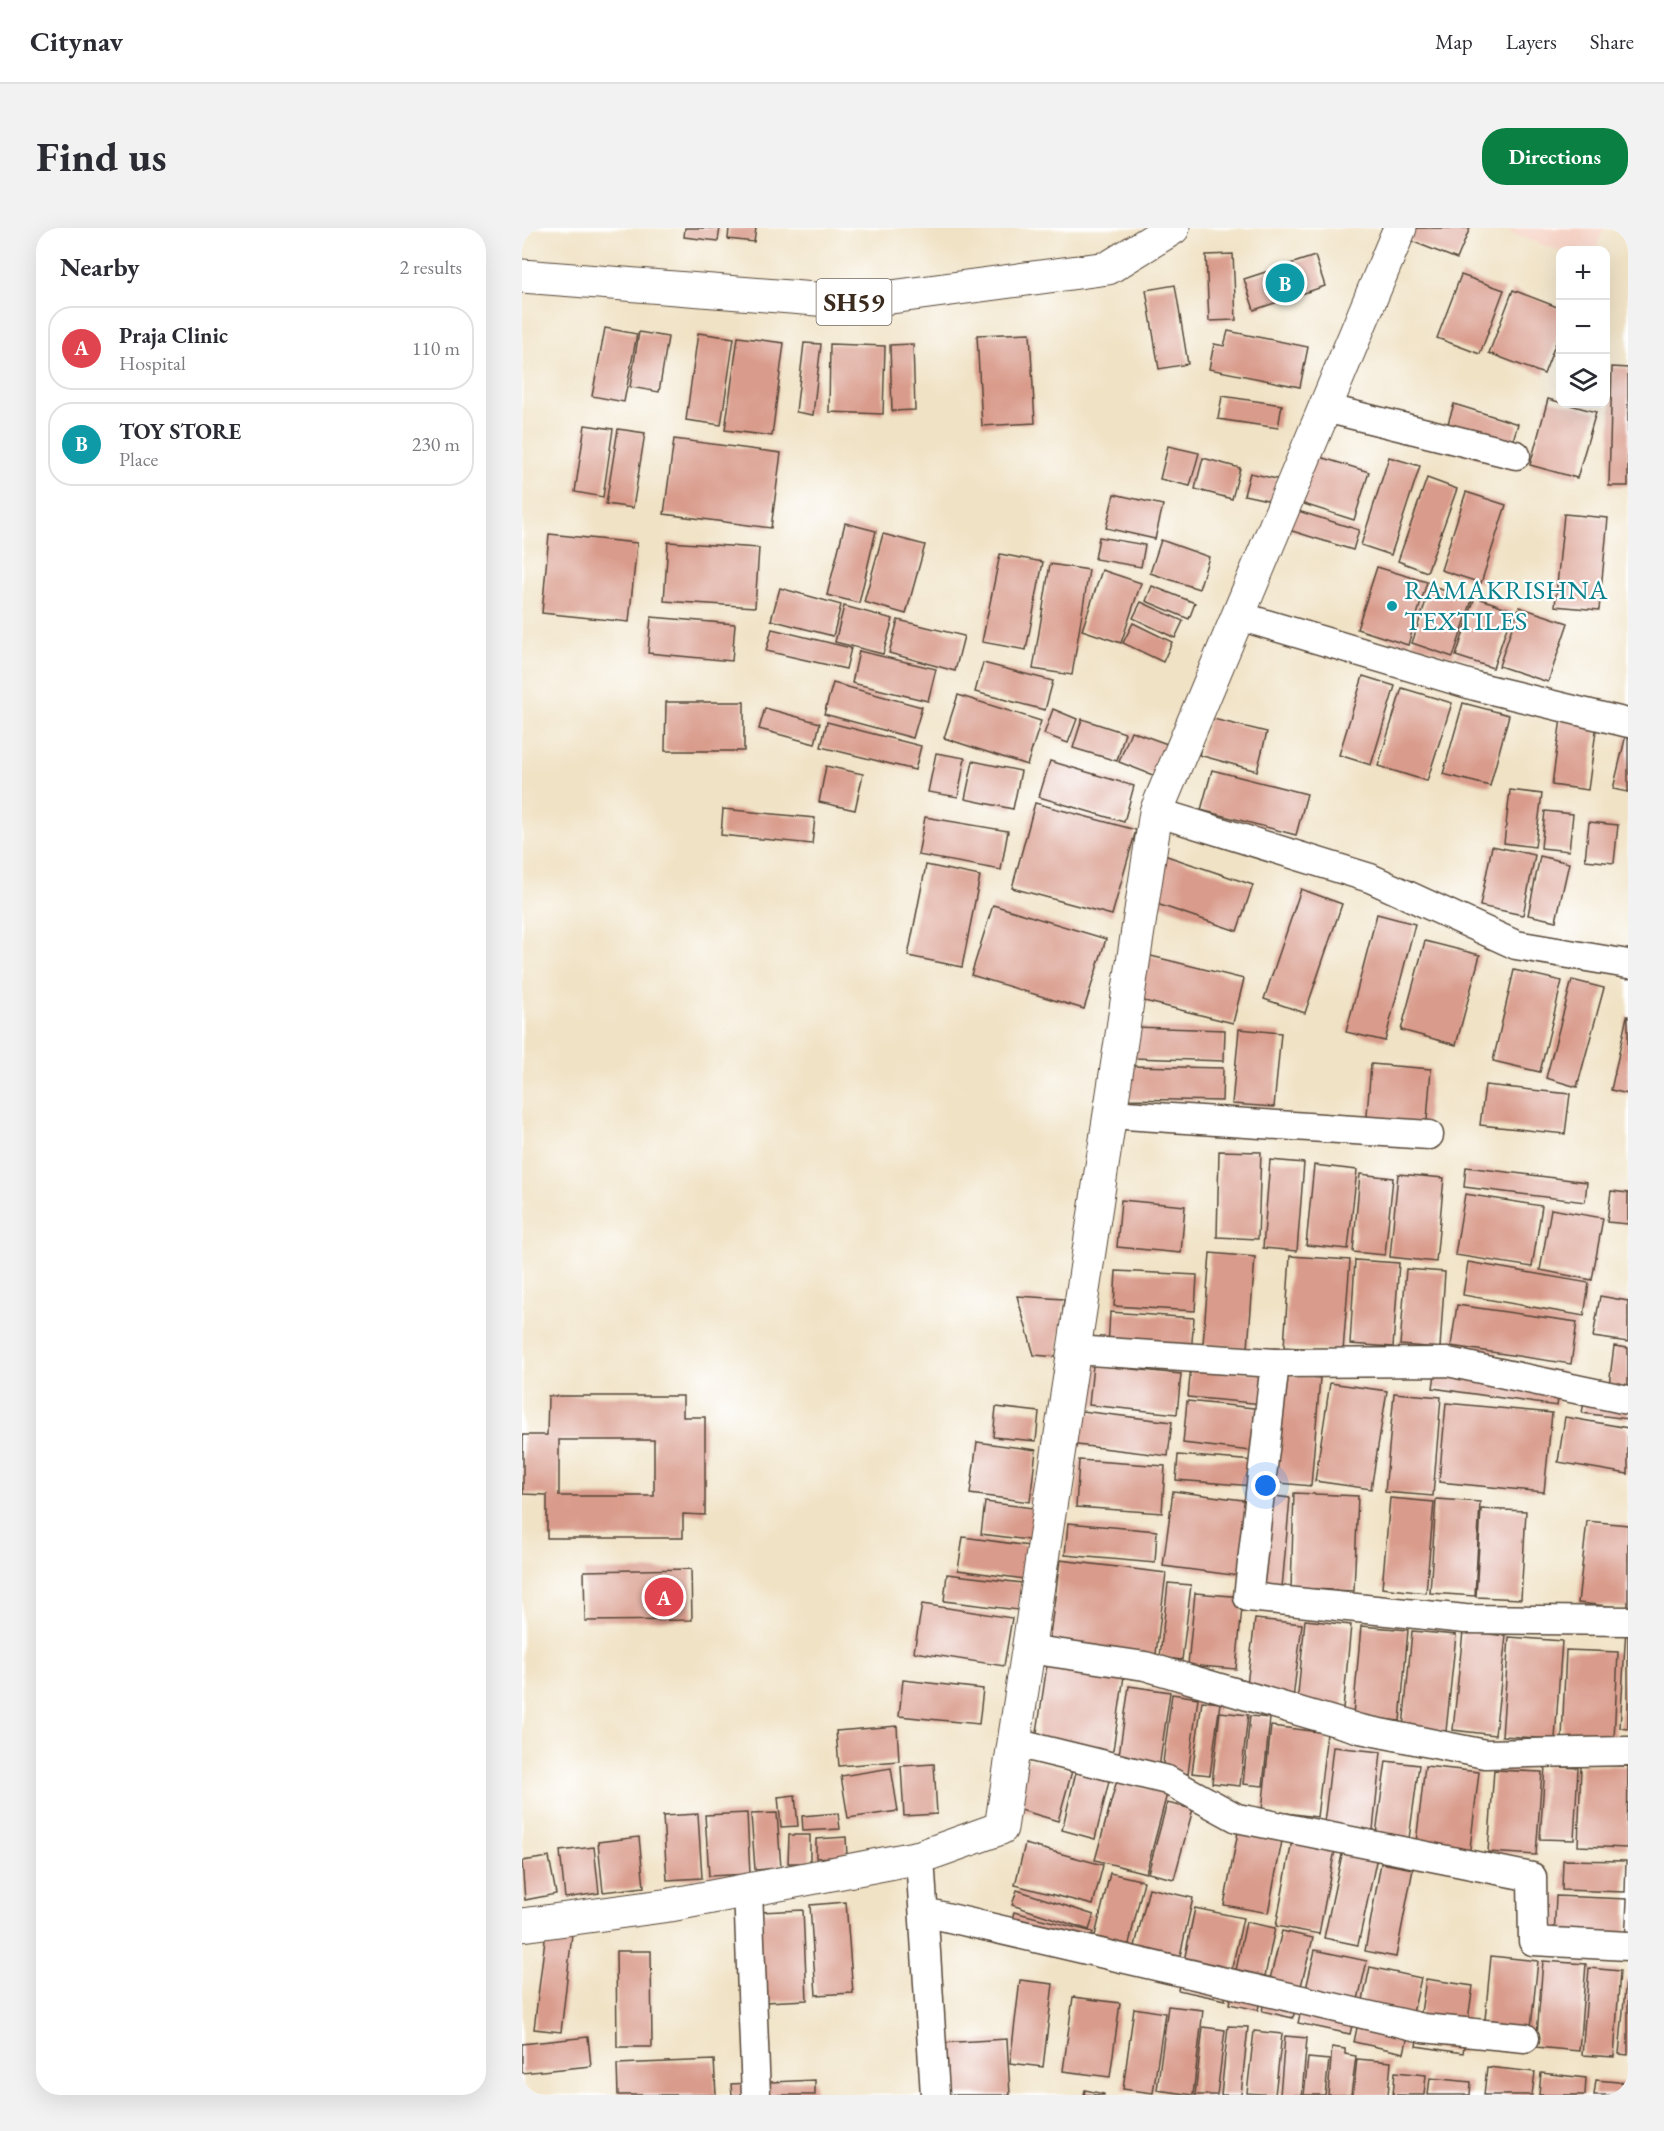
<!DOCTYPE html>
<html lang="en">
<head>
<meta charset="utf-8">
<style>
	:root { --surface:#fff; --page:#f2f2f3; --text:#2b2b33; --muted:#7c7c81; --line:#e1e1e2; --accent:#0b8043 }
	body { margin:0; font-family:"EB Garamond",serif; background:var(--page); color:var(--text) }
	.controls { position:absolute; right:18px; top:18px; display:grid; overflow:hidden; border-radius:12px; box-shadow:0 6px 24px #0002 }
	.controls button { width:54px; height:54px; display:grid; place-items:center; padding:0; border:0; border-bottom:2px solid var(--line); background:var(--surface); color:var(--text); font:30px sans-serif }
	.you { position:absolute; left:744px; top:1258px; width:21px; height:21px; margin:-15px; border:4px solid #fff; border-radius:50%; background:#1a73e8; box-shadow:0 0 0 9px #1a73e833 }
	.badge { display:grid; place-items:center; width:39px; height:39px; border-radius:50%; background:var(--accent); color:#fff; font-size:20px; font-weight:700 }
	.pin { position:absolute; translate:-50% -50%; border:3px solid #fff; box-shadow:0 2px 6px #0006 }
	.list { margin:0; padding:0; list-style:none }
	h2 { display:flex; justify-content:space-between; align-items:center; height:78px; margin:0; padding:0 24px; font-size:26px }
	h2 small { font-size:20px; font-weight:400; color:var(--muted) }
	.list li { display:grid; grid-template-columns:39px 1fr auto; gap:18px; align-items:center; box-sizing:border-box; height:84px; margin:0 12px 12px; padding:0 12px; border:2px solid var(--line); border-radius:24px }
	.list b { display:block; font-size:22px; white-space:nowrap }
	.list p { margin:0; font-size:20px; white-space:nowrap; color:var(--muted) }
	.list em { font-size:20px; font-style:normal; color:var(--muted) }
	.icon { flex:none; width:33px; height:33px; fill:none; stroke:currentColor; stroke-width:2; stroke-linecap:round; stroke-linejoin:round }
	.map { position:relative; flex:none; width:1106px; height:1867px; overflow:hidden; border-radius:24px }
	header { display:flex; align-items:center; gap:36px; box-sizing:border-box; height:84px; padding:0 30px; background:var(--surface); border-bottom:2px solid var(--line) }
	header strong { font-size:28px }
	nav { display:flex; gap:33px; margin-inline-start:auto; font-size:21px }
	.intro { display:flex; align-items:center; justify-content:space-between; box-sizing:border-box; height:144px; padding:0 36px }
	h1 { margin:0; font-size:42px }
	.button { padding:15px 27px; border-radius:24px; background:var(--accent); color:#fff; font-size:21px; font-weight:700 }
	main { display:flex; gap:36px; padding:0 36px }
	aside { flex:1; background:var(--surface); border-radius:24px; box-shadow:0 6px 24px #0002 }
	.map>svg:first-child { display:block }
	.built { fill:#f6d2c4 }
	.building { fill:#d99b8b; fill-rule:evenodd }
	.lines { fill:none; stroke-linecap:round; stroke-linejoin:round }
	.minor-casing { stroke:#564637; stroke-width:31 }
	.tertiary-casing { stroke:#564637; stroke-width:35 }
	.primary-casing { stroke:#564637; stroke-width:35 }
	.minor { stroke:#fff; stroke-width:28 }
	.tertiary { stroke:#fff; stroke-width:33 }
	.primary { stroke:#fff; stroke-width:33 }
	.culture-dot { fill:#0f9aa8; stroke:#fff; stroke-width:2 }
	.labels { text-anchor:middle; stroke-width:4.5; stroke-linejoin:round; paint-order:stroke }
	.shield { fill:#fff; stroke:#766a62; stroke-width:1.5 }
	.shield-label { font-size:26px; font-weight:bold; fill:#3b2a1e }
	.culture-label { font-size:27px; fill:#0d838f; stroke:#fff; text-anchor:start }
</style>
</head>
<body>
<header>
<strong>Citynav</strong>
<nav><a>Map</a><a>Layers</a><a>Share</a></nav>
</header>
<div class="intro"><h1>Find us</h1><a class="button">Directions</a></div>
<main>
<aside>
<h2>Nearby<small>2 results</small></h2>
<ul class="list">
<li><span class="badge" style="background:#e0444e">A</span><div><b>Praja Clinic</b><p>Hospital</p></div><em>110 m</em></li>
<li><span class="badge" style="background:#0f9aa8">B</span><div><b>TOY STORE</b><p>Place</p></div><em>230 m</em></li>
</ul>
</aside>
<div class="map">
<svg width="1106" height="1867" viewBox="0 0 1106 1867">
	<rect width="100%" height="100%" fill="#fff"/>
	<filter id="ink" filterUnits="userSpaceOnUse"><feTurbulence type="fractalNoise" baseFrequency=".0167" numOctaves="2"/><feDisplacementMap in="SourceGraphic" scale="12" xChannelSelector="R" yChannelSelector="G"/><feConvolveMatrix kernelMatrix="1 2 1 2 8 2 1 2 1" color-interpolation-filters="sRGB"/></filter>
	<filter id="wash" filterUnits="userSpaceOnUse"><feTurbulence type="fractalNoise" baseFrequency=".008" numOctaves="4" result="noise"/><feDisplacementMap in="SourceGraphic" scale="24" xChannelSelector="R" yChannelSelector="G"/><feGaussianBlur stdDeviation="1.35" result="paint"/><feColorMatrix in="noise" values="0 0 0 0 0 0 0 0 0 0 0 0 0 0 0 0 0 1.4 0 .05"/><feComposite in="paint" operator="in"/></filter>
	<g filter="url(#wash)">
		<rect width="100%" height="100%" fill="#f0e2c5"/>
		<!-- built -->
		<polygon class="built" points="990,0 1082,0 1074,22 1038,23 988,5"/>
		<g id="blocks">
			<!-- building -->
			<g class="building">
				<polygon points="163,0 198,0 196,13 162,9"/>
				<polygon points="207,0 234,0 232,14 206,11"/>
				<polygon points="871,0 948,0 935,31 869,5"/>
				<polygon points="711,26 714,92 687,93 684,27"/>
				<polygon points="793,28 803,58 732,82 722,51"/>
				<polygon points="939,47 982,62 958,126 915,110"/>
				<polygon points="653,57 666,136 637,141 624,62"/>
				<polygon points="991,62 1038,80 1038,104 1022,146 967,125"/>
				<polygon points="83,100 115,106 102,174 70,168"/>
				<polygon points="706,103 786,119 778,159 687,141 692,116 702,118"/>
				<polygon points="117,104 146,109 137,164 108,159"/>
				<polygon points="176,105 212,110 199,197 164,192"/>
				<polygon points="508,105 513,195 460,198 455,107"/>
				<polygon points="216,109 262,115 250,208 203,202"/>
				<polygon points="282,115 299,116 291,187 274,184"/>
				<polygon points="308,116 363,118 361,186 307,184"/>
				<polygon points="391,116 393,182 370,183 368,117"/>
				<polygon points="1090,139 1106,140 1106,258 1087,258"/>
				<polygon points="700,168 760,177 756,200 696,191"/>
				<polygon points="1026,171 1074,184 1055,250 1008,237"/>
				<polygon points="932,176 996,196 983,238 919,218"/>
				<polygon points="63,197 91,201 81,269 53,264"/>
				<polygon points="96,201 123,205 111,280 84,276"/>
				<polygon points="152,211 259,225 249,300 142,286"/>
				<polygon points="646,218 677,225 668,258 638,251"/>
				<polygon points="775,222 847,244 832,292 760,269"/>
				<polygon points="867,229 898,238 869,327 839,317"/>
				<polygon points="681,230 718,240 710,271 673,261"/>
				<polygon points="728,245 755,251 750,273 722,267"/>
				<polygon points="905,250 935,261 905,344 876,333"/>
				<polygon points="944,264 984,277 959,355 919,342"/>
				<polygon points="592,266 641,277 633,311 584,300"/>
				<polygon points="757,277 837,302 831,322 751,297"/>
				<polygon points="1042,286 1086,290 1077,382 1033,378"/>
				<polygon points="323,295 354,303 337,375 305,367"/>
				<polygon points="27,306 115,315 107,394 20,385"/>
				<polygon points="361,306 403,317 384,386 342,374"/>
				<polygon points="577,309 623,317 619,339 573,331"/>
				<polygon points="639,312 687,329 677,361 628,345"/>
				<polygon points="146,314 237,320 233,379 142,373"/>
				<polygon points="478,326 521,334 504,422 460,414"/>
				<polygon points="528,336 567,342 550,447 511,441"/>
				<polygon points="855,339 905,354 886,417 835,401"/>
				<polygon points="580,342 619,355 599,415 560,402"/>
				<polygon points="630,358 673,375 667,391 624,373"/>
				<polygon points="909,358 950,372 931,429 890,415"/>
				<polygon points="258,360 319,377 311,408 249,392"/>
				<polygon points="953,369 991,382 971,440 934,428"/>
				<polygon points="619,374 661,393 653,410 611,390"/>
				<polygon points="322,378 371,391 361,426 313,414"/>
				<polygon points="997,379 1046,395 1026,454 977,438"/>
				<polygon points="129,389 213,396 210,433 126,425"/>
				<polygon points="376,392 442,408 433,443 367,425"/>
				<polygon points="611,395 650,414 641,434 601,415"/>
				<polygon points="250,401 329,420 324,441 244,423"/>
				<polygon points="337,423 414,441 406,473 330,455"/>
				<polygon points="461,435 531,453 523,482 453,464"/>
				<polygon points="841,448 873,458 849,537 817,527"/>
				<polygon points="311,455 400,479 391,510 302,486"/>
				<polygon points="880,460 930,475 905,553 856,538"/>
				<polygon points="436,467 519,493 505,537 422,510"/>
				<polygon points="144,474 222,474 222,523 143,523"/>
				<polygon points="941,475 987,487 968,558 921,546"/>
				<polygon points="243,480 298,495 293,516 237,501"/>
				<polygon points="531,481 555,491 546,515 522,506"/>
				<polygon points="687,490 745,504 735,543 677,527"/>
				<polygon points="1039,490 1075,495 1066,562 1030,557"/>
				<polygon points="560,491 603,505 595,533 551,520"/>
				<polygon points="305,494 399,518 393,542 299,519"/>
				<polygon points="609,503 648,517 636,549 597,534"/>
				<polygon points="1104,507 1106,507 1106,564 1091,561"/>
				<polygon points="414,525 443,530 436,569 406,564"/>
				<polygon points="451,533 499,543 491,581 443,571"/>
				<polygon points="528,533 612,558 602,594 517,569"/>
				<polygon points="304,538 341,546 333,582 297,574"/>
				<polygon points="690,542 785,566 774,607 679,582"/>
				<polygon points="988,562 1020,566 1013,619 982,615"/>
				<polygon points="513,575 614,602 590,687 490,660"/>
				<polygon points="201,581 293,590 290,616 199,607"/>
				<polygon points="1023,583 1051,586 1047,623 1019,620"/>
				<polygon points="403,589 486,603 479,642 396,627"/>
				<polygon points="1067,594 1096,597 1092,635 1063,632"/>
				<polygon points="970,618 1013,627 1001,687 958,678"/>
				<polygon points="642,627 731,657 715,703 626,673"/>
				<polygon points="1018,628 1047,635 1034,693 1006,687"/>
				<polygon points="404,637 458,648 440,739 386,728"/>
				<polygon points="779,661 820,676 783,785 742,771"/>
				<polygon points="471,677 584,711 562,781 449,747"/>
				<polygon points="855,686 893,696 863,813 824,804"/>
				<polygon points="903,713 958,727 934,817 879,802"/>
				<polygon points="617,725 722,751 711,795 606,769"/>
				<polygon points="992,742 1040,753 1018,844 971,833"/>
				<polygon points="1050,752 1082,760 1055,859 1024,850"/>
				<polygon points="1105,788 1106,788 1106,866 1089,862"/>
				<polygon points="612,799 703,802 702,833 611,830"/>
				<polygon points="717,801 759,805 752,879 710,876"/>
				<polygon points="849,836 909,841 903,917 843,913"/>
				<polygon points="608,838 701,840 700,873 607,871"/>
				<polygon points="963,857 1048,866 1043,906 958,897"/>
				<polygon points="697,923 739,924 736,1011 695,1009"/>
				<polygon points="748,932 782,935 775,1023 741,1020"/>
				<polygon points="792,937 835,942 826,1021 784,1017"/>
				<polygon points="944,939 1065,954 1063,974 942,959"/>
				<polygon points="838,946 871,950 863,1027 831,1024"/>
				<polygon points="876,946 922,950 914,1034 868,1029"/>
				<polygon points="1089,963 1106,965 1106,996 1085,994"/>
				<polygon points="943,966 1020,978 1010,1039 933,1027"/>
				<polygon points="599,972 663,978 659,1025 595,1019"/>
				<polygon points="1029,981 1081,990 1070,1052 1018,1042"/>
				<polygon points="688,1025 733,1029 726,1120 681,1116"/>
				<polygon points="768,1028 828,1032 821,1123 762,1119"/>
				<polygon points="833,1032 877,1035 871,1119 828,1116"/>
				<polygon points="946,1034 1067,1055 1062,1088 941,1067"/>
				<polygon points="884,1041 923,1044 918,1120 878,1117"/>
				<polygon points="594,1043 675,1047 673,1083 592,1078"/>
				<polygon points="495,1068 542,1071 536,1129 512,1127"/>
				<polygon points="1078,1068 1106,1073 1106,1114 1071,1109"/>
				<polygon points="935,1077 1055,1094 1049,1136 929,1118"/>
				<polygon points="588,1084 672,1090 669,1125 586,1119"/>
				<polygon points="1092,1118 1106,1120 1106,1160 1087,1157"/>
				<polygon points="916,1125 1040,1143 1035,1178 911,1160"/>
				<polygon points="571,1137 659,1146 655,1186 567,1177"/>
				<polygon points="669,1138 744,1146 741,1176 666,1169"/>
				<polygon points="757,1146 798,1150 789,1258 748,1254"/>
				<polygon points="808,1155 865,1163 849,1261 793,1253"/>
				<polygon points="1064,1162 1106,1167 1106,1191 1060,1185"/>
				<polygon points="872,1165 919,1169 911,1268 863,1264"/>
				<path d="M26 1168H161V1189H183V1287L161 1286V1310H25V1267L1 1266V1207H25ZM37 1212H132V1268H37Z"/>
				<polygon points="665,1173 741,1181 737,1224 661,1215"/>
				<polygon points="924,1175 1030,1185 1022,1264 917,1254"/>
				<polygon points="474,1179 517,1184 514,1213 471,1209"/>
				<polygon points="551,1182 650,1194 646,1228 547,1216"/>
				<polygon points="1043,1189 1106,1200 1106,1246 1036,1234"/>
				<polygon points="455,1214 514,1222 508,1274 448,1266"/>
				<polygon points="656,1227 733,1233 732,1258 654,1252"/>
				<polygon points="557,1232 643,1238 640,1285 554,1279"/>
				<polygon points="651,1263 728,1273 718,1348 641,1338"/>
				<polygon points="772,1265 836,1268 832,1363 769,1360"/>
				<polygon points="744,1267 768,1270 760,1360 737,1358"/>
				<polygon points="868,1270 912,1274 904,1365 860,1360"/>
				<polygon points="914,1271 958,1274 953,1368 908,1365"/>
				<polygon points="463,1274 519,1281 514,1313 459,1306"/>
				<polygon points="959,1281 1004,1283 999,1371 954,1369"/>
				<polygon points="1065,1293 1106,1297 1106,1380 1056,1375"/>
				<polygon points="546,1295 635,1303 633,1335 543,1327"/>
				<polygon points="441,1309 515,1319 510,1352 436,1342"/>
				<polygon points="538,1332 644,1345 634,1426 527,1414"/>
				<polygon points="169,1341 170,1392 63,1393 62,1343"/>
				<polygon points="425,1346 500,1355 496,1382 422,1373"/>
				<polygon points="646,1355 669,1357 660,1432 638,1429"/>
				<polygon points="673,1365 721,1369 714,1441 666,1437"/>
				<polygon points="400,1376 490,1390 482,1438 392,1424"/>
				<polygon points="733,1391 780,1396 771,1471 724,1465"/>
				<polygon points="783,1392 829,1397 821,1481 775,1477"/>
				<polygon points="839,1398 886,1402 878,1493 831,1488"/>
				<polygon points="1104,1400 1106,1400 1106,1501 1098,1500"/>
				<polygon points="890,1403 934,1407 924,1503 881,1500"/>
				<polygon points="941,1403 984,1408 973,1507 931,1502"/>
				<polygon points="987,1409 1040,1413 1033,1511 980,1508"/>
				<polygon points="1044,1422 1096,1424 1092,1513 1040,1510"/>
				<polygon points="525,1437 602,1448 590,1529 513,1518"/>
				<polygon points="381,1452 461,1461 457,1496 377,1488"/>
				<polygon points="607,1458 648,1464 637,1540 596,1534"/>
				<polygon points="650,1466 676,1470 666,1546 640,1542"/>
				<polygon points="680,1473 698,1475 688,1547 670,1545"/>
				<polygon points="698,1484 726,1487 718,1558 690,1555"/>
				<polygon points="728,1488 748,1490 741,1558 721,1556"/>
				<polygon points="375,1498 377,1533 317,1538 314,1503"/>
				<polygon points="749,1498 805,1505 795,1589 740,1582"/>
				<polygon points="811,1519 859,1524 851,1602 802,1596"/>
				<polygon points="506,1531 550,1543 536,1593 492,1580"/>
				<polygon points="864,1533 897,1537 886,1618 853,1613"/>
				<polygon points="412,1536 415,1586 382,1588 379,1538"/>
				<polygon points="1059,1537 1106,1538 1105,1620 1056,1618"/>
				<polygon points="903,1538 957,1544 947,1629 893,1623"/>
				<polygon points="1023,1538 1056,1540 1052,1612 1018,1611"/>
				<polygon points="369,1540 376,1583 326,1590 319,1548"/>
				<polygon points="972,1542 1020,1544 1014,1627 966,1624"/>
				<polygon points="554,1544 587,1553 573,1611 540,1602"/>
				<polygon points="595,1552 645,1566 624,1645 573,1632"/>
				<polygon points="273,1567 276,1598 259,1599 256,1569"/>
				<polygon points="645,1575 671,1581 652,1651 626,1645"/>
				<polygon points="225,1585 228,1646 187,1648 183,1587"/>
				<polygon points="255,1585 259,1640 233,1642 229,1586"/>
				<polygon points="316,1585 318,1601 281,1603 280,1588"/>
				<polygon points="176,1586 180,1650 145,1652 141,1588"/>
				<polygon points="716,1604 760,1613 746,1685 702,1677"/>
				<polygon points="267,1607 288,1607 288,1635 266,1635"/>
				<polygon points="117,1609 122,1659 81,1664 76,1614"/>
				<polygon points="324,1609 325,1628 294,1630 294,1611"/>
				<polygon points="770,1613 813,1622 797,1706 754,1698"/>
				<polygon points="503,1616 581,1637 571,1677 493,1657"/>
				<polygon points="72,1619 77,1665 43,1670 38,1623"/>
				<polygon points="821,1622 855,1629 836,1717 802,1710"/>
				<polygon points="27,1629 34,1666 3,1672 0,1633"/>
				<polygon points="1041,1632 1104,1633 1103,1664 1040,1662"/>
				<polygon points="859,1635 891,1641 874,1729 843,1723"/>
				<polygon points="588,1645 622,1653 601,1741 567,1733"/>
				<polygon points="627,1660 671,1670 653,1750 608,1739"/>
				<polygon points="495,1662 572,1687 567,1702 490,1677"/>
				<polygon points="1034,1668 1105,1671 1103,1714 1032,1711"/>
				<polygon points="324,1674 331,1765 294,1767 288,1677"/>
				<polygon points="673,1680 721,1690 703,1772 656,1762"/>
				<polygon points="281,1682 285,1772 224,1775 219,1685"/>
				<polygon points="492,1684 571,1704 564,1730 486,1709"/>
				<polygon points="724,1694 753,1700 736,1782 707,1776"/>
				<polygon points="24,1703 50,1706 39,1804 12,1801"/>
				<polygon points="760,1703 791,1710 771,1790 740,1783"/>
				<polygon points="793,1722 845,1733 828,1806 776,1795"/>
				<polygon points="94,1723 129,1723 130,1819 95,1819"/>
				<polygon points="969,1728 1016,1733 1007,1818 961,1813"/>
				<polygon points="1021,1733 1064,1736 1057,1823 1014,1819"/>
				<polygon points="848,1739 899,1750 882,1825 832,1814"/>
				<polygon points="1067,1740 1098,1743 1092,1829 1060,1827"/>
				<polygon points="904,1751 951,1758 941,1825 894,1818"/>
				<polygon points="1104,1751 1106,1751 1106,1827 1097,1826"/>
				<polygon points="498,1752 531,1756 521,1839 488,1835"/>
				<polygon points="551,1769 598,1775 588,1849 541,1843"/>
				<polygon points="646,1778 681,1782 671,1867 635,1862"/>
				<polygon points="612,1780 643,1785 631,1865 601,1861"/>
				<polygon points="706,1798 726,1799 719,1867 699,1867"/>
				<polygon points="681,1799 703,1802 695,1867 673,1867"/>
				<polygon points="732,1803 760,1806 753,1867 725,1865"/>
				<polygon points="763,1808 785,1810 780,1867 758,1867"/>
				<polygon points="66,1809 69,1838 0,1845 0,1816"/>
				<polygon points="485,1811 488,1867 422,1867 419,1815"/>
				<polygon points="810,1819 823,1821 823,1826 834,1828 829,1867 806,1867"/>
				<polygon points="786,1830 807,1832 803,1867 782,1867"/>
				<polygon points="835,1831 869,1834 866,1867 831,1867"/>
				<polygon points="192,1832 194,1867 96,1867 95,1836"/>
				<polygon points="965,1839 1013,1844 1010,1867 962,1867"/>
				<polygon points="873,1844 904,1847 902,1867 871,1867"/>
				<polygon points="1019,1845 1064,1850 1063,1867 1017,1867"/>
				<polygon points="908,1850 949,1854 948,1867 906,1867"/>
				<polygon points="293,1852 293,1867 210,1867 209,1856"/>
				<polygon points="1074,1852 1106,1855 1106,1867 1072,1867"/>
				<polygon points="563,1862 582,1866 582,1867 562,1867"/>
			</g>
		</g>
	</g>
	<g filter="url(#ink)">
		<use href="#blocks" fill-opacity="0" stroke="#564637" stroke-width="1.5"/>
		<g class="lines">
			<!-- minor casing -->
			<g class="minor-casing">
				<g id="minor">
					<polyline points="803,180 994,227"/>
					<polyline points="717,388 953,458 1106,495"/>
					<polyline points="634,584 848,650 994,717 1106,736"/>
					<polyline points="588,886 907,907"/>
					<polyline points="552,1122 753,1135 726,1369 943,1391 1106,1393"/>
					<polyline points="753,1135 926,1134 1106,1172"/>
					<polyline points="506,1421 623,1438 838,1501 963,1526 1106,1523"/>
					<polyline points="493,1515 645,1552 715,1590 1010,1649 1011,1713 1106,1718"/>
					<polyline points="398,1629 413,1867"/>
					<polyline points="226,1662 234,1867"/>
					<polyline points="402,1684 901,1800 1003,1810"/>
				</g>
			</g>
			<!-- tertiary casing -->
			<g class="tertiary-casing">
				<polyline id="tertiary" points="0,1697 148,1677 398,1629 479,1600 634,584 878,0"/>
			</g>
			<!-- primary casing -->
			<g class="primary-casing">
				<polyline id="primary" points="0,48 332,74 586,40 651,0"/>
			</g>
			<!-- minor -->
			<use href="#minor" class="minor"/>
			<!-- tertiary -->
			<use href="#tertiary" class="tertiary"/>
			<!-- primary -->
			<use href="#primary" class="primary"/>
		</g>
	</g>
	<!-- markers -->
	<circle class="culture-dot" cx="870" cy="378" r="6"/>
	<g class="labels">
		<!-- shield labels -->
		<rect class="shield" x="294.5" y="51" width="75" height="46" rx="4.5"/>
		<g class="shield-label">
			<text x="332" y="83">SH59</text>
		</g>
		<!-- culture labels -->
		<g class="culture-label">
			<text x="882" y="371">RAMAKRISHNA<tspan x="882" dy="31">TEXTILES</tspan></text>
		</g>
	</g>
</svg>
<div class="controls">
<button>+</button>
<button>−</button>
<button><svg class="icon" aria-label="layers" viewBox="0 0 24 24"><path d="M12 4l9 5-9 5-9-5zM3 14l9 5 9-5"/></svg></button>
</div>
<div class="you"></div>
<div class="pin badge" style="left:142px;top:1369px;background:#e0444e">A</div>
<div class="pin badge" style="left:763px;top:55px;background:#0f9aa8">B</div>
</div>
</main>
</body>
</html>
